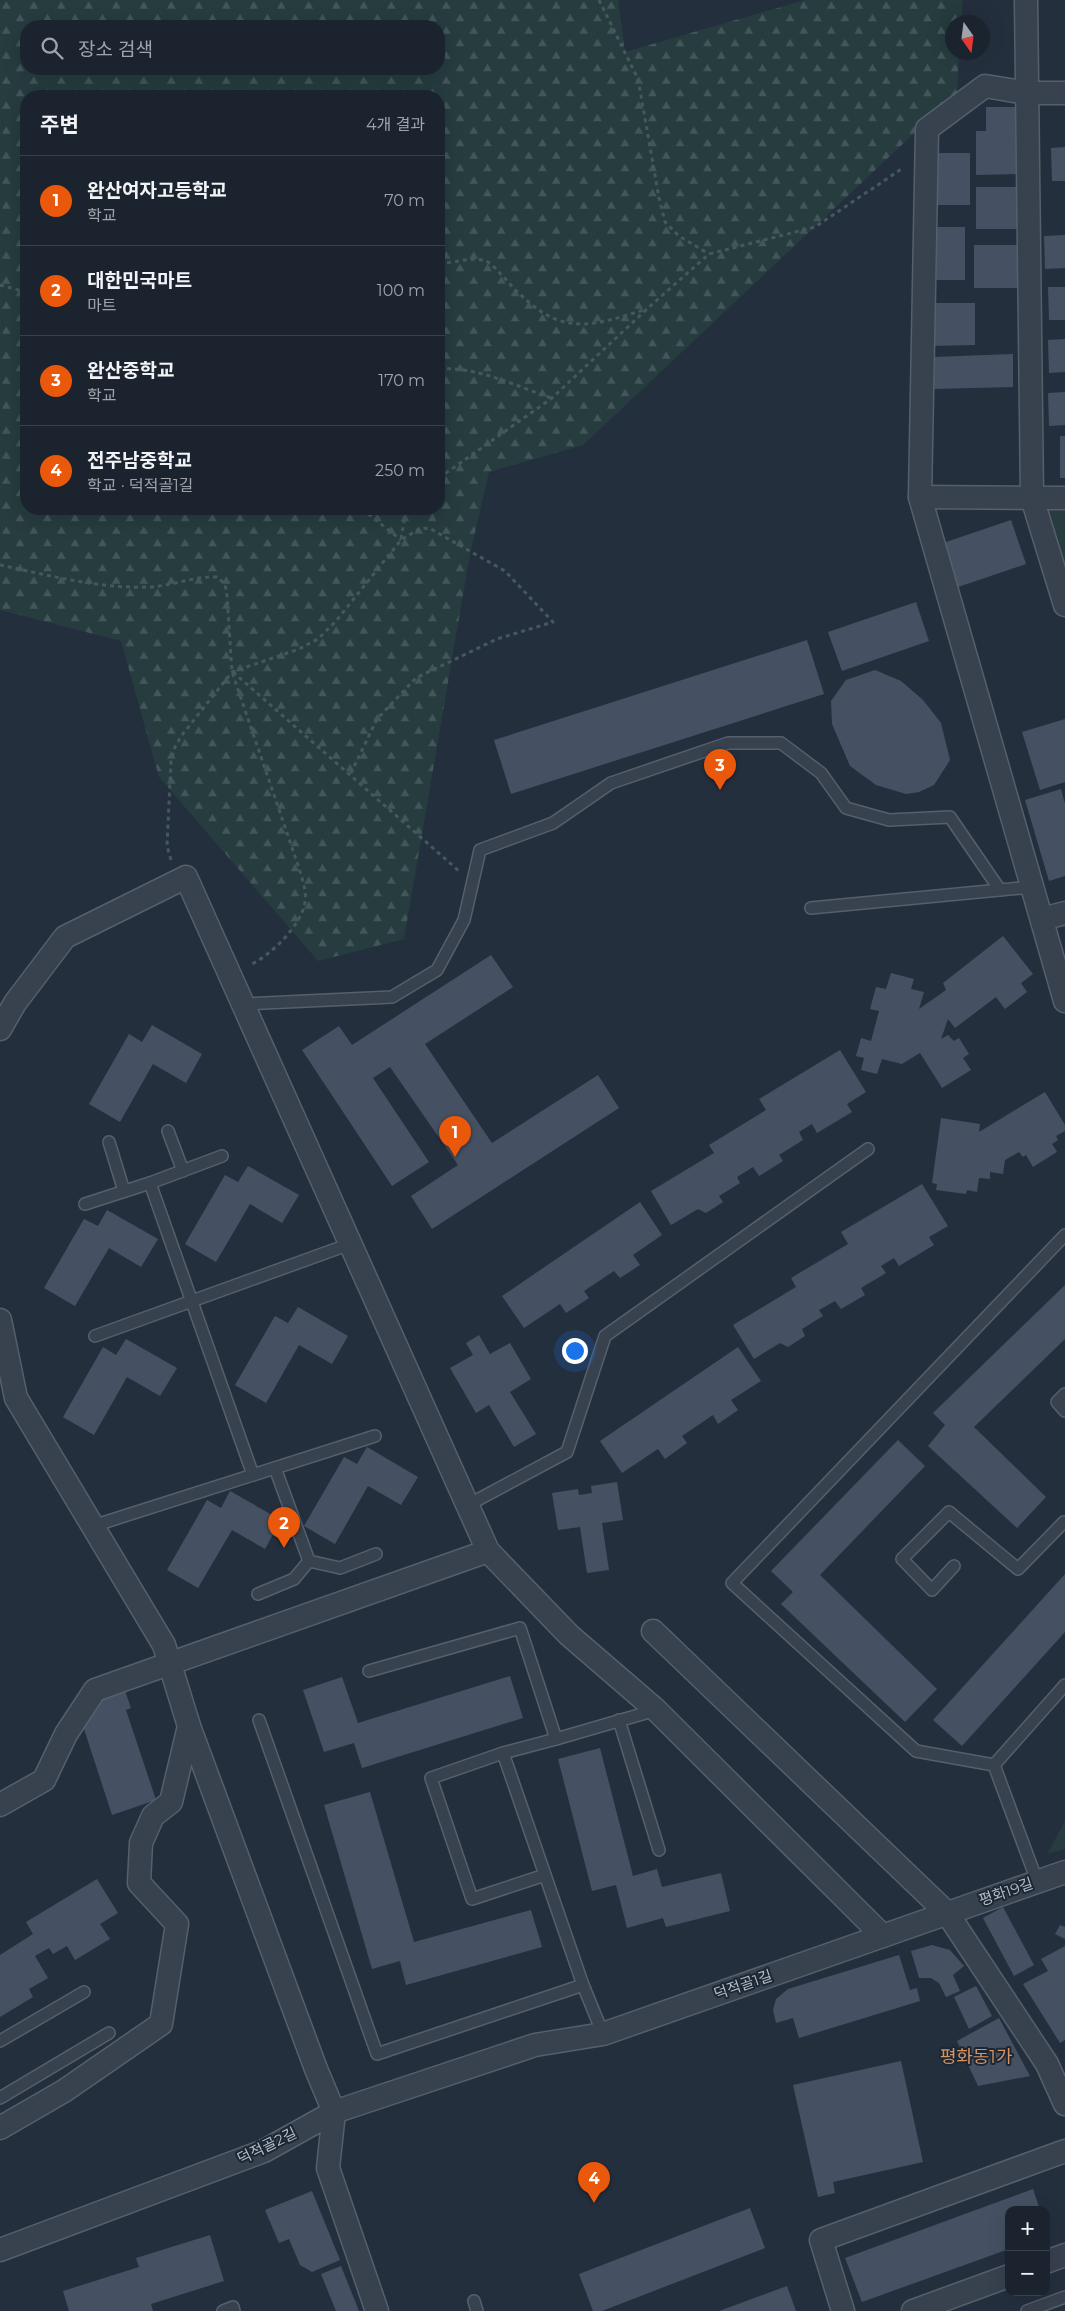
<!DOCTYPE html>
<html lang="ko">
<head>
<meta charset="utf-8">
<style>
	:root { --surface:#1b232e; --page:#282f3a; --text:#f1f3f6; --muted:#a0a4aa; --line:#39404a; --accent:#ea580c }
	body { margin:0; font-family:Montserrat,"Noto Sans KR",sans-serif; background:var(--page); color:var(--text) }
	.controls { position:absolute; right:15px; bottom:15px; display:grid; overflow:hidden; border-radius:10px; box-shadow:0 5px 20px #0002 }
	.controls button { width:45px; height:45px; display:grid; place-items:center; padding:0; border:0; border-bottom:1px solid var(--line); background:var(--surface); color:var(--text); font:25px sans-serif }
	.compass { position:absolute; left:945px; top:15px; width:45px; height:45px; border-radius:50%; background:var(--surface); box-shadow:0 5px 20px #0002; rotate:166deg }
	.you { position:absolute; left:574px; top:1350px; width:18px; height:18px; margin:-12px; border:4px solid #fff; border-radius:50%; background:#1a73e8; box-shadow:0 0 0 8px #1a73e833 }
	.badge { display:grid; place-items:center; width:32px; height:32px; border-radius:50%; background:var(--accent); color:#fff; font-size:16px; font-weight:700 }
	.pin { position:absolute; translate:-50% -41px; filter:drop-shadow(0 1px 2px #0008) }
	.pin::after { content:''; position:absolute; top:26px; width:18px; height:15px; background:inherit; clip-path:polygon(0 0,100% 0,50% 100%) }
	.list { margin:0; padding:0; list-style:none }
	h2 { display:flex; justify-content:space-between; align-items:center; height:65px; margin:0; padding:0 20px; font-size:21px }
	h2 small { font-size:16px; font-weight:400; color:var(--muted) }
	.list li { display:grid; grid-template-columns:32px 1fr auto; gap:15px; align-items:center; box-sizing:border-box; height:90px; padding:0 20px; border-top:1px solid var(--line) }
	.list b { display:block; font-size:19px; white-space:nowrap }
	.list p { margin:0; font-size:16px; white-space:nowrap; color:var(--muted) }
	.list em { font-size:16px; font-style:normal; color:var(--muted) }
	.icon { flex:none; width:28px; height:28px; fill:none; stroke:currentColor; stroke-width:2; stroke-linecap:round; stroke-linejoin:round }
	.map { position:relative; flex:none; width:1065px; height:2311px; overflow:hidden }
	.search { position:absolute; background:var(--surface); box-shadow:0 5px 20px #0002; left:20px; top:20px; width:425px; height:55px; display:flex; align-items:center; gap:12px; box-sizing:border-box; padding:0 18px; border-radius:20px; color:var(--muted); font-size:19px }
	.panel { position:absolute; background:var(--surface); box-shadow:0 5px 20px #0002; left:20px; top:90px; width:425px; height:425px; border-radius:20px }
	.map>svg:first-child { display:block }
	.forest { fill:url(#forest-firs); fill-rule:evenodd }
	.park { fill:#263c3f }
	.building { fill:#455162 }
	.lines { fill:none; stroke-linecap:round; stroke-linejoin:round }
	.lane-casing { stroke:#565f6c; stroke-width:14 }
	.street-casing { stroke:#565f6c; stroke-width:25 }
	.path { stroke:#44595c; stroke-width:3; stroke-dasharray:4 4; stroke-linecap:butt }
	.lane { stroke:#38414e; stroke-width:11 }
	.street { stroke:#38414e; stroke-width:22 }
	.labels { text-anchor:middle; stroke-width:4; stroke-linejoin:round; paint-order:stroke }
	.street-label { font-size:15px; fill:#b4bcc9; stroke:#1d2633 }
	.quarter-label { font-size:18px; fill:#d59563; stroke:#1d2633 }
</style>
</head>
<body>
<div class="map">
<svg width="1065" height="2311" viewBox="0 0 1065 2311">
	<defs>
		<pattern id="forest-firs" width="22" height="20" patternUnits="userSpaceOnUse" patternTransform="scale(1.25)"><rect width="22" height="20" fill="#263c3f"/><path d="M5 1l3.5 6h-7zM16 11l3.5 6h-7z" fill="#435659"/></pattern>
	</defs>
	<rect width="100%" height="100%" fill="#242f3e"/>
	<!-- forest -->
	<path class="forest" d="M0 0H618L625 52 805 0H963L961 22H952V52L959 53 957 93 583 445 489 472 470 554 404 939 318 961 159 777 121 641 0 610ZM26 26H439V69H26ZM26 96H439V509H26Z"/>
	<!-- park -->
	<g class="park">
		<polygon points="1032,498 1065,498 1065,605"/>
		<polygon points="1065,1821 1065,1849 1047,1854"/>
	</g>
	<!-- building -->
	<g class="building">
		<polygon points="986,107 1020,107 1021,174 976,175 976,131 986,131"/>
		<polygon points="1065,147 1065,181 1052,181 1051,148"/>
		<rect x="937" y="153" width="33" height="52"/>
		<rect x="976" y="187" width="44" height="42"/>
		<rect x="932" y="227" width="33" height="53"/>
		<polygon points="1065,235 1065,268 1045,269 1044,236"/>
		<rect x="974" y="245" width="45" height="43"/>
		<polygon points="1048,287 1065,287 1065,320 1049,320"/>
		<polygon points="931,303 975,303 975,345 930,346"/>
		<polygon points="1065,339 1065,372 1049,373 1048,340"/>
		<polygon points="1013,354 1013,387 934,389 933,357"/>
		<polygon points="1065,392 1065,425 1049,426 1048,393"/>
		<rect x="1060" y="436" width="5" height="42"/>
		<polygon points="1011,520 1026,564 955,588 940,544"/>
		<polygon points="916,602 929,641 842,671 828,632"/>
		<polygon points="807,640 824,694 511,794 494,740"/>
		<polygon points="875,670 901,681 923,700 941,723 950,760 934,785 919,792 906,794 876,785 850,766 832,724 831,701 846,680"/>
		<polygon points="1065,719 1065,782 1040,790 1022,732"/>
		<polygon points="1061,789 1065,804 1065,876 1049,881 1025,800"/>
		<polygon points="1003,936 1033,974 1021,983 1027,992 1005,1009 996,997 955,1028 948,1019 941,1039 948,1035 954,1041 959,1038 969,1054 963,1058 971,1070 942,1088 920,1053 902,1064 882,1059 877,1074 861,1070 864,1058 856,1056 861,1038 871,1041 879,1011 870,1009 876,987 886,989 891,973 914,979 911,989 924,992 919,1009 946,990 943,983"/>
		<polygon points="491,955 513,987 425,1044 492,1143 598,1075 619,1108 432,1229 411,1196 458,1165 390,1067 373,1078 429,1162 392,1186 302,1050 339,1026 352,1045"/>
		<polygon points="152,1025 202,1054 186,1083 153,1064 120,1122 89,1104 129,1034 142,1042"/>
		<polygon points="840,1050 866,1092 847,1104 852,1112 817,1133 812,1124 799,1132 803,1140 779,1155 783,1161 759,1176 753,1167 737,1177 740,1183 719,1196 723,1202 706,1213 698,1209 671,1225 651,1191 714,1153 709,1145 766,1110 759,1099"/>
		<polygon points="1045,1092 1065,1125 1065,1131 1056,1136 1058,1140 1052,1144 1057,1152 1033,1167 1026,1155 1023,1157 1019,1152 1005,1160 1003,1174 990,1172 990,1179 979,1178 977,1192 967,1190 966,1194 936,1190 937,1184 932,1183 941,1118 980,1124 979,1132"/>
		<polygon points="248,1166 299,1195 282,1223 250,1204 216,1262 185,1244 225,1175 238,1182"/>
		<polygon points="922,1184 948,1226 929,1237 934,1245 899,1266 894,1258 881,1266 886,1273 861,1288 865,1295 841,1309 835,1301 819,1310 823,1316 802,1329 805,1336 788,1347 780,1343 754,1359 733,1325 796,1287 791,1278 848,1244 841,1232"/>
		<polygon points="640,1202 662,1235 633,1255 640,1265 620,1278 614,1271 584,1291 589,1298 566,1313 560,1304 524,1328 502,1296"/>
		<polygon points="107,1210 158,1239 141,1267 109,1248 75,1306 44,1288 84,1219 98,1226"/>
		<polygon points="1065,1285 1065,1339 974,1427 1046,1497 1017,1528 928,1446 945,1425 933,1413"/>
		<polygon points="298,1307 348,1336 332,1364 299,1345 266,1403 235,1385 275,1316 288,1323"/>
		<polygon points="479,1335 490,1354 510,1343 531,1379 510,1392 536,1434 514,1447 489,1405 476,1413 450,1368 473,1355 466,1343"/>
		<polygon points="126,1339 177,1368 160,1396 127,1377 94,1435 63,1417 103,1347 116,1355"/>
		<polygon points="738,1347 761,1381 731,1400 738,1410 718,1424 713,1415 682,1436 687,1443 665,1459 658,1449 622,1473 600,1441"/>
		<polygon points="898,1440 925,1466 820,1575 937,1689 905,1722 781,1604 793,1592 771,1571"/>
		<polygon points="367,1447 418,1477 401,1505 368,1486 335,1544 304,1526 344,1457 357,1464"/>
		<polygon points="617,1482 623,1520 602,1523 609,1570 587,1573 580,1527 558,1530 552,1493 578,1489 579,1495 592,1493 591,1486"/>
		<polygon points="230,1491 281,1520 265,1549 232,1530 198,1588 167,1570 207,1500 221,1508"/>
		<polygon points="1065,1574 1065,1632 962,1746 933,1720"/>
		<polygon points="510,1676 523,1718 362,1768 354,1743 324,1752 303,1690 342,1677 358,1723"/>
		<polygon points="125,1691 131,1708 126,1710 156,1800 112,1815 84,1729 104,1698"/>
		<polygon points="600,1748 633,1876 657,1869 662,1887 721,1873 730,1911 666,1927 663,1918 627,1928 616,1885 592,1891 558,1759"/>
		<polygon points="370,1792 414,1942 531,1910 542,1947 406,1985 400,1961 372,1969 324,1805"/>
		<polygon points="97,1879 118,1913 100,1924 110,1939 75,1960 67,1946 53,1954 49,1948 35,1956 48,1978 29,1989 33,1997 0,2017 0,1955 33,1934 26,1922"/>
		<polygon points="1003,1907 1034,1965 1014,1976 983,1918"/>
		<polygon points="1060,1925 1065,1927 1065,1939 1055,1934"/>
		<polygon points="932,1945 950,1950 964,1966 953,1975 960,1991 946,1997 939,1983 931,1978 919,1978 911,1951"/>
		<polygon points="1065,1946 1065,2040 1060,2043 1023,1984 1048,1971 1041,1959"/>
		<polygon points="899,1955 910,1990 917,1988 920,2001 799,2038 793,2018 776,2023 773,2010 776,1999 788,1989"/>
		<polygon points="976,1986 992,2016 969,2029 954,1997"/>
		<polygon points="999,2018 1030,2076 978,2086 957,2041"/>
		<polygon points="901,2061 923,2162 833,2182 835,2193 818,2197 793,2085"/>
		<polygon points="1033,2189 1040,2210 1009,2210 1009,2249 862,2302 845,2258"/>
		<polygon points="312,2191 340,2260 312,2272 300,2265 289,2239 279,2243 265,2210"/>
		<polygon points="750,2208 765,2248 602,2311 593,2311 579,2274"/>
		<polygon points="210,2235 224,2281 151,2304 153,2311 69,2311 63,2291 139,2267 136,2258"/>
		<polygon points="341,2266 359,2311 336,2311 321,2274"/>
		<polygon points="787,2286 796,2311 719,2311"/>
	</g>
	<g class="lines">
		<!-- lane casing -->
		<g class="lane-casing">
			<g id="lane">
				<polyline points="811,908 1032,887"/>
				<polyline points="243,1004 392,997 437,970 464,920 480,850 553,823 611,783 728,743 781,743 821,773 846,808 889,820 950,817 1000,890"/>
				<polyline points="168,1131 183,1171"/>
				<polyline points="109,1142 124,1191"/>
				<polyline points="222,1156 150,1183 253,1475"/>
				<polyline points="85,1204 150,1183"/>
				<polyline points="95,1336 350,1244"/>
				<polyline points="1065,1394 1057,1402 1065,1411"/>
				<polyline points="275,1468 309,1561 340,1568 376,1554"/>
				<polyline points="468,1505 567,1452 605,1336 868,1149"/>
				<polyline points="93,1526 375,1436"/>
				<polyline points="954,1566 932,1590 902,1559 949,1512 1018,1569 1064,1522"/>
				<polyline points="258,1594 294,1579 309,1561"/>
				<polyline points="369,1671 520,1628 556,1739 503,1753 583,1985 603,2034"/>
				<polyline points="259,1720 377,2054 583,1985"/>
				<polyline points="619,1720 659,1850"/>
				<polyline points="556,1739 656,1710"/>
				<polyline points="503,1753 431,1778 472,1899 545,1875"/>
				<polyline points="994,1765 1065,1685"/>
				<polyline points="1037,1881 994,1765 916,1751 732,1583 1065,1235"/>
				<polyline points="0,2041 84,1992"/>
				<polyline points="0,2098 109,2033"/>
				<polyline points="474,2301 477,2311"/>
				<polyline points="223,2311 233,2307 234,2311"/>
				<polyline points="1027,2311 1065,2297"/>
			</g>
		</g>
		<!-- street casing -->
		<g class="street-casing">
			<g id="street">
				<polyline points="1026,0 1032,498 1065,605"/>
				<polyline points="1065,93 1027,93 985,86 927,129 920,497 1065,1001"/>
				<polyline points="920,497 1065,498"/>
				<polyline points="1042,919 1065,913"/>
				<polyline points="0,1029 15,1003 65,937 186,877 488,1551 569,1635 656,1710 883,1936"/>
				<polyline points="0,1320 16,1398 164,1645 189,1726 316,2069 334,2112 328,2168 377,2311"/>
				<polyline points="653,1631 947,1913 1047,2064 1065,2104"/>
				<polyline points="0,1805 44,1780 66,1734 95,1690 488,1551"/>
				<polyline points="0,2128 64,2091 161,2024 177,1924 139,1883 141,1843 153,1816 171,1802 189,1726"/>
				<polyline points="0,2250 264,2151 334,2112 535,2045 603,2034 1065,1872"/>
				<polyline points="1046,2262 1065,2255"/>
				<polyline points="843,2311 821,2240 1065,2151"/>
				<polyline points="913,2311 1009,2276"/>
			</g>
		</g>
		<!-- path -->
		<g class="path">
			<polyline points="599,0 638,79 659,198 665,222 679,236 709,254"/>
			<path d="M439 263C455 264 472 255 488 262 501 272 510 286 523 297 566 338 597 324 647 309"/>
			<polyline points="0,285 26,292"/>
			<path d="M439 369C476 366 516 386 551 398"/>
			<polyline points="439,478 552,398 648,308 709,254 815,227 903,168"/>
			<polyline points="362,509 401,540"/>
			<polyline points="401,539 406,509"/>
			<path d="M0 565C48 575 99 589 149 587 172 586 194 576 217 577L225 584 227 596 232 672 299 868C302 879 307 891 305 902 302 925 270 956 250 965"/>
			<polyline points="233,672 459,871"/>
			<polyline points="171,860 167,846 171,760 175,747 182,735 232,672 299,649 318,639 336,621 401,540 419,529 429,528 505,571 553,622 497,639 416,678 377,719 350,775"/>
		</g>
		<!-- lane -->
		<use href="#lane" class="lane"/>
		<!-- street -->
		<use href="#street" class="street"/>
	</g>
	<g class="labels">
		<!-- street labels -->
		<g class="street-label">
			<text transform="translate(1006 1892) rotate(-19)" y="5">평화19길</text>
			<text transform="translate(743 1985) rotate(-19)" y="5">덕적골1길</text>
			<text transform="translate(267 2146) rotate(-26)" y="5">덕적골2길</text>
		</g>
		<!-- quarter labels -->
		<g class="quarter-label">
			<text x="976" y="2063">평화동1가</text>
		</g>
	</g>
</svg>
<div class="controls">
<button>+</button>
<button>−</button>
</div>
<svg class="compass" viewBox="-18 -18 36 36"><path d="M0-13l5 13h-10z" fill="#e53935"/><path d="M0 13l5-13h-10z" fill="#a0a4aa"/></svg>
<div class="you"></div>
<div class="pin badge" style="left:455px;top:1157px">1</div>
<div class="pin badge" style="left:284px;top:1548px">2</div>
<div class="pin badge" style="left:720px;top:790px">3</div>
<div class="pin badge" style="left:594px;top:2203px">4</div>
<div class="search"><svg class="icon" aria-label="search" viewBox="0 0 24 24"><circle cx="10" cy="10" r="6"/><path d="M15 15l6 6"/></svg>장소 검색</div>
<section class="panel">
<h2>주변<small>4개 결과</small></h2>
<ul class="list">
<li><span class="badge">1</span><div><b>완산여자고등학교</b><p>학교</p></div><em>70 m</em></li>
<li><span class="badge">2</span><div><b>대한민국마트</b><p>마트</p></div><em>100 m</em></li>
<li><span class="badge">3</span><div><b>완산중학교</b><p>학교</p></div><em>170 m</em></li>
<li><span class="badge">4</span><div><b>전주남중학교</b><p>학교 · 덕적골1길</p></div><em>250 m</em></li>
</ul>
</section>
</div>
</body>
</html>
